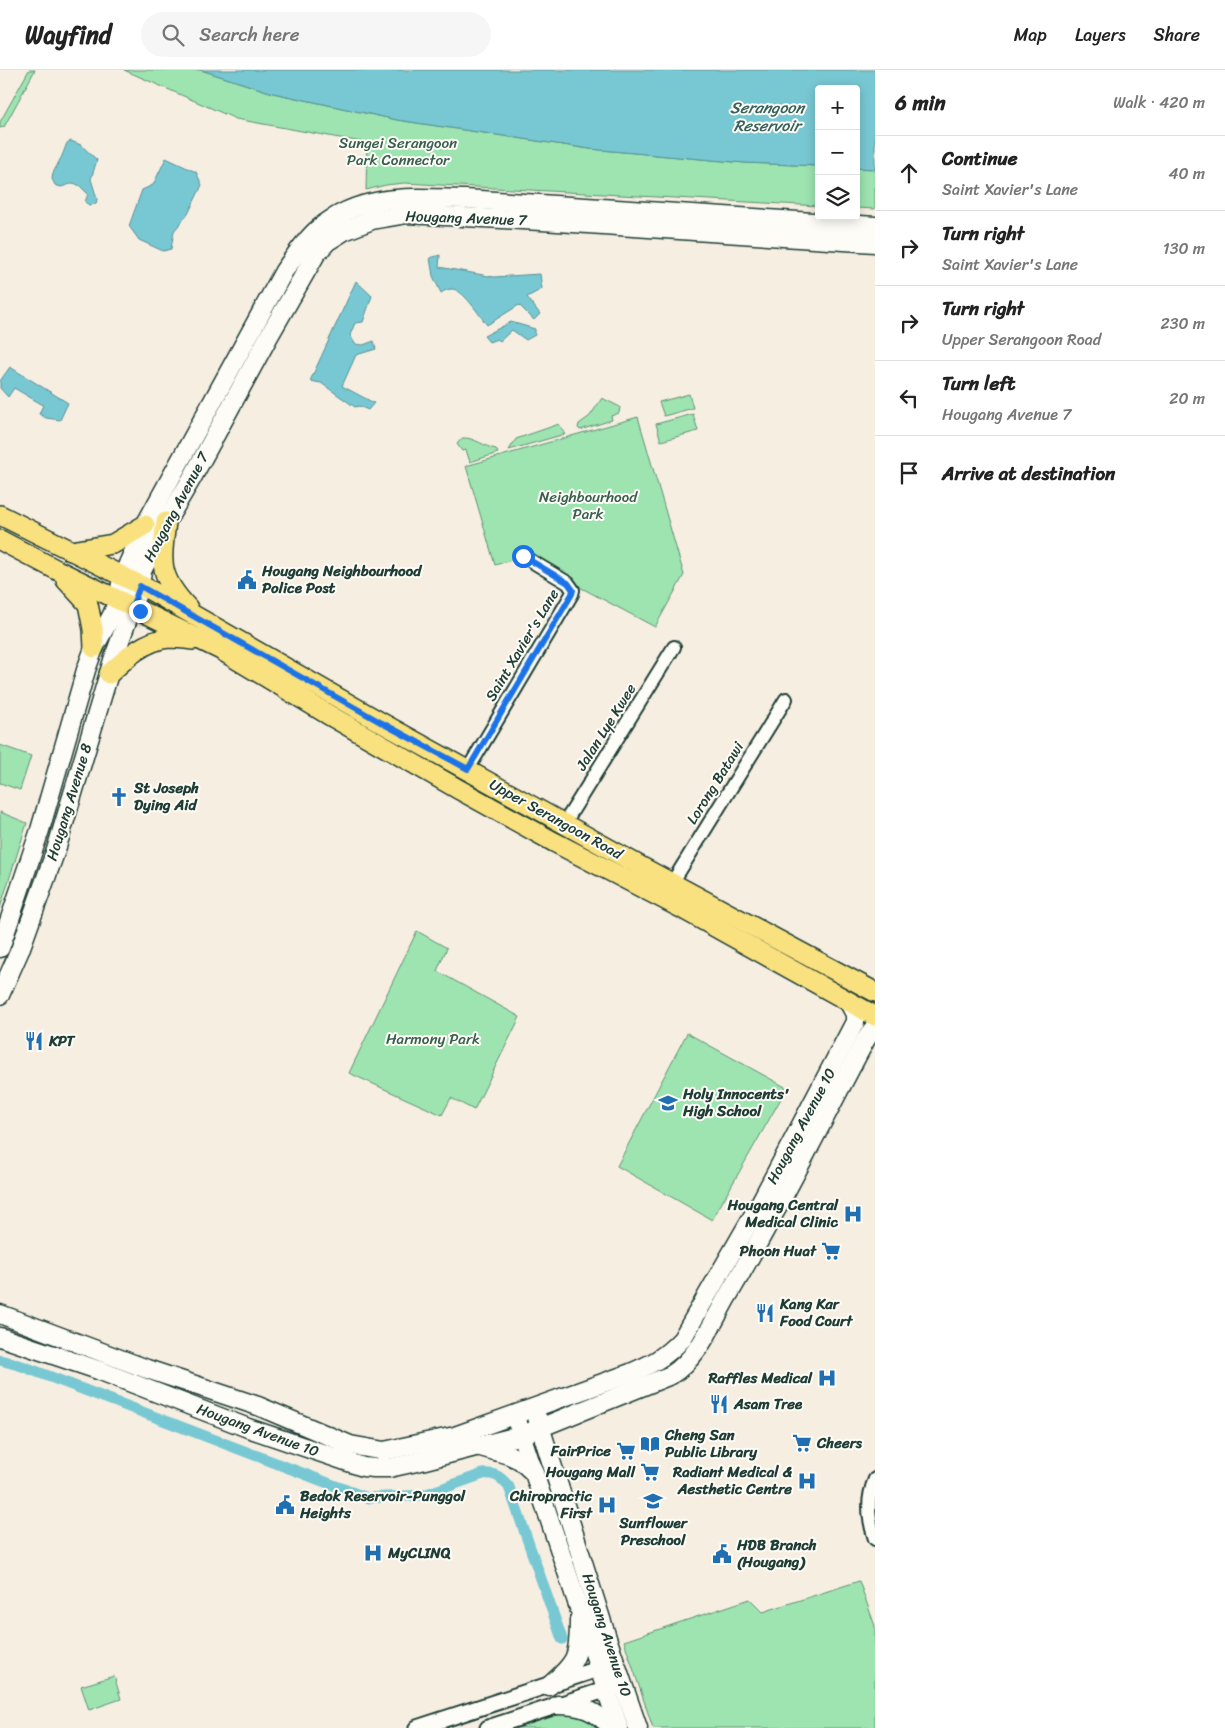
<!DOCTYPE html>
<html lang="en">
<head>
<meta charset="utf-8">
<style>
	:root { --surface:#fff; --page:#f6f6f6; --text:#222; --muted:#767676; --line:#e0e0e0 }
	body { margin:0; font-family:Sriracha,sans-serif; background:var(--page); color:var(--text) }
	.controls { position:absolute; right:15px; top:15px; display:grid; overflow:hidden; border-radius:5px; box-shadow:0 2px 12px #0003 }
	.controls button { width:45px; height:45px; display:grid; place-items:center; padding:0; border:0; border-bottom:1px solid var(--line); background:var(--surface); color:var(--text); font:25px sans-serif }
	.stop { position:absolute; width:15px; height:15px; margin:-11px; border:4px solid #1a73e8; border-radius:50%; background:#fff }
	.stop.end { background:#1a73e8; border-color:#fff; box-shadow:0 1px 5px #0008 }
	.list { margin:0; padding:0; list-style:none }
	h2 { display:flex; justify-content:space-between; align-items:center; height:65px; margin:0; padding:0 20px; font-size:21px }
	h2 small { font-size:16px; font-weight:400; color:var(--muted) }
	.list li { display:grid; grid-template-columns:32px 1fr auto; gap:15px; align-items:center; box-sizing:border-box; height:75px; padding:0 20px; border-top:1px solid var(--line) }
	.list b { display:block; font-size:19px; white-space:nowrap }
	.list p { margin:0; font-size:16px; white-space:nowrap; color:var(--muted) }
	.list em { font-size:16px; font-style:normal; color:var(--muted) }
	.icon { flex:none; width:28px; height:28px; fill:none; stroke:currentColor; stroke-width:2; stroke-linecap:round; stroke-linejoin:round }
	.map { position:relative; flex:none; width:875px; height:1658px; overflow:hidden }
	header { display:flex; align-items:center; gap:30px; box-sizing:border-box; height:70px; padding:0 25px; background:var(--surface); border-bottom:1px solid var(--line) }
	header strong { font-size:24px }
	nav { display:flex; gap:28px; margin-inline-start:auto; font-size:18px }
	.search { width:350px; height:45px; background:var(--page); display:flex; align-items:center; gap:12px; box-sizing:border-box; padding:0 18px; border-radius:28px; color:var(--muted); font-size:19px }
	main { display:flex }
	aside { flex:1; background:var(--surface) }
	.map>svg:first-child { display:block }
	.green { fill:#9de4b1; stroke:#5e9072 }
	.water { fill:#78c8d3; stroke:#549093 }
	.lines { fill:none; stroke-linecap:round; stroke-linejoin:round }
	.canal { stroke:#78c8d3; stroke-width:11 }
	.minor-casing { stroke:#1f3d34; stroke-width:16 }
	.tertiary-casing { stroke:#1f3d34; stroke-width:19 }
	.secondary-casing { stroke:#1f3d34; stroke-width:21 }
	.primary-casing { stroke:#1f3d34; stroke-width:22 }
	.minor { stroke:#fdfcf7; stroke-width:12 }
	.tertiary { stroke:#fdfcf7; stroke-width:15 }
	.secondary { stroke:#fdfcf7; stroke-width:18 }
	.primary { stroke:#fae180; stroke-width:19 }
	.route { stroke:#1a73e8; stroke-width:6 }
	.labels { text-anchor:middle; stroke-width:4; stroke-linejoin:round; paint-order:stroke }
	.park-label { font-size:15px; fill:#385e4d; stroke:#fdfcf7 }
	.street-label { font-size:15px; fill:#1f3d34; stroke:#fdfcf7 }
	.poi-label { font-size:15px; font-weight:bold; fill:#1f3d34; stroke:#fdfcf7; text-anchor:start }
	.water-label { font-size:16px; font-style:italic; fill:#35605c; stroke:#fdfcf7 }
</style>
</head>
<body>
<header>
<strong>Wayfind</strong>
<div class="search"><svg class="icon" aria-label="search" viewBox="0 0 24 24"><circle cx="10" cy="10" r="6"/><path d="M15 15l6 6"/></svg>Search here</div>
<nav><a>Map</a><a>Layers</a><a>Share</a></nav>
</header>
<main>
<div class="map">
<svg width="875" height="1658" viewBox="0 0 875 1658">
	<rect width="100%" height="100%" fill="#f7eee2"/>
	<filter id="ink" filterUnits="userSpaceOnUse"><feTurbulence type="fractalNoise" baseFrequency=".02" numOctaves="2"/><feDisplacementMap in="SourceGraphic" scale="10" xChannelSelector="R" yChannelSelector="G"/><feConvolveMatrix kernelMatrix="1 2 1 2 8 2 1 2 1" color-interpolation-filters="sRGB"/></filter>
	<g filter="url(#ink)">
		<!-- green -->
		<g class="green">
			<polygon points="29,0 35,0 4,57 0,58 0,52"/>
			<polygon points="124,0 201,0 273,23 397,50 590,79 745,93 819,96 819,136 404,113 386,115 366,120 367,73 236,49"/>
			<polygon points="856,98 875,99 875,139 856,138"/>
			<polygon points="689,324 693,338 664,346 659,332"/>
			<polygon points="602,328 620,337 619,343 611,346 612,350 580,360 578,358 579,354 590,346"/>
			<polygon points="693,344 698,361 661,371 656,354"/>
			<polygon points="638,347 684,505 655,557 574,514 576,511 529,485 495,495 466,396"/>
			<polygon points="559,354 565,364 509,380 516,369"/>
			<path d="M462 368C475 367 484 377 496 379L498 383 470 392 466 380 462 381 457 374Z"/>
			<polygon points="0,675 31,686 20,720 0,713"/>
			<polygon points="0,742 27,753 0,838"/>
			<polygon points="417,861 447,878 437,901 520,947 474,1040 451,1028 442,1045 349,1003"/>
			<polygon points="687,963 787,1018 712,1150 617,1096"/>
			<polygon points="859,1511 875,1556 875,1658 653,1658 624,1571 750,1529 763,1542"/>
			<polygon points="114,1606 121,1629 89,1640 81,1616"/>
			<polygon points="558,1641 584,1644 600,1658 507,1658"/>
		</g>
		<!-- water -->
		<g class="water">
			<polygon points="201,0 875,0 875,99 856,98 856,19 819,19 819,96 745,93 590,79 397,50 273,23"/>
			<polygon points="71,71 81,75 97,90 91,109 97,129 96,134 89,135 85,132 88,124 80,116 74,113 61,117 55,115 52,109 53,103 62,86 67,73"/>
			<polygon points="166,88 196,102 202,115 188,144 174,161 171,179 163,181 139,170 129,156 142,120 153,115"/>
			<path d="M440 185 439 197 494 207 540 204 542 219 527 227 540 244 534 250 519 235 487 255C480 246 463 219 452 219 448 219 444 221 441 223L433 206 430 188Z"/>
			<polygon points="356,211 372,226 363,252 355,253 350,265 355,274 363,275 374,271 376,279 356,285 342,316 374,333 368,340 359,336 355,337 321,313 310,311"/>
			<polygon points="511,252 535,259 535,265 526,270 512,260 500,271 497,269 489,272 484,266"/>
			<polygon points="10,297 68,333 60,350 46,348 39,344 43,335 14,318 8,327 0,318 0,311"/>
		</g>
		<g class="lines">
			<!-- canal -->
			<path class="canal" d="M0 1290 22 1296 367 1428 424 1425 483 1404C496 1403 501 1407 509 1417L562 1569"/>
			<!-- minor casing -->
			<g class="minor-casing">
				<g id="minor">
					<polyline points="468,699 572,524 573,520 568,513 523,486"/>
					<polyline points="564,754 674,577"/>
					<polyline points="672,813 786,629"/>
					<path d="M875 1409C866 1429 868 1449 875 1469"/>
				</g>
			</g>
			<!-- tertiary casing -->
			<g class="tertiary-casing">
				<g id="tertiary">
					<polyline points="417,1658 610,1595"/>
					<polyline points="488,1658 617,1616"/>
				</g>
			</g>
			<!-- secondary casing -->
			<g class="secondary-casing">
				<g id="secondary">
					<path d="M0 878 40 760 86 600 94 578 112 545 118 530 122 508 145 455 284 201C295 186 304 171 318 159 362 122 413 128 465 129L875 156"/>
					<polyline points="0,925 20,880 56,780 113,590 140,515 142,501 166,452 192,408 269,266 316,184 328,171 344,161 372,150 407,144 542,151 875,173"/>
					<path d="M0 1244 147 1299 258 1336 350 1375 384 1381 455 1366 628 1304C652 1294 664 1288 682 1269L758 1137 855 952V944L848 931"/>
					<path d="M0 1267 98 1300 248 1358 363 1397 374 1398H389L421 1391 522 1365 671 1305C698 1288 711 1256 726 1229 776 1145 819 1057 865 971L872 960 875 959"/>
					<polyline points="537,1347 608,1571 638,1658"/>
					<polyline points="518,1355 619,1658"/>
					<polyline points="477,1376 509,1385 520,1390 534,1403"/>
					<path d="M549 1616C577 1592 579 1587 579 1550"/>
					<path d="M557 1635C582 1635 595 1640 612 1658"/>
				</g>
			</g>
			<!-- primary casing -->
			<g class="primary-casing">
				<g id="primary">
					<polyline points="0,445 148,519 382,653 642,797 875,922"/>
					<path d="M166 452C161 493 158 506 188 538"/>
					<polyline points="0,470 57,500 221,580 329,645 458,719 554,772 679,837 875,946"/>
					<polyline points="71,481 113,474 145,455"/>
					<polyline points="66,510 88,534 93,559 94,578"/>
					<path d="M109 604C126 588 145 570 169 568 177 568 185 569 193 570"/>
				</g>
			</g>
			<!-- minor -->
			<use href="#minor" class="minor"/>
			<!-- tertiary -->
			<use href="#tertiary" class="tertiary"/>
			<!-- secondary -->
			<use href="#secondary" class="secondary"/>
			<!-- primary -->
			<use href="#primary" class="primary"/>
		</g>
	</g>
	<g class="lines" filter="url(#ink)">
		<!-- route -->
		<polyline class="route" points="140,541 132,537 140,516 382,653 468,699 572,524 573,520 568,513 523,486"/>
	</g>
	<!-- icons -->
	<defs>
		<g id="civic-bare" transform="scale(1.5)"><path d="M-.6-6.5H3V-4.5H.6V-3L4-1V1h2V6H-6V1h2V-1L-.6-3ZM-1.2 2.5V6h2.4V2.5Z" fill="#1f6fb2" stroke="#fdfcf7" stroke-width="2.5" paint-order="stroke"/></g>
		<g id="church-bare" transform="scale(1.5)"><path d="M-1.2-6h2.4v3.5h3.3v2.4h-3.3V6h-2.4V-.1h-3.3v-2.4h3.3Z" fill="#1f6fb2" stroke="#fdfcf7" stroke-width="2.5" paint-order="stroke"/></g>
		<g id="restaurant-bare" transform="scale(1.5)"><path d="M-5-6h1v4h1v-4h1v4h1v-4h1v5L-1.5 .5V6h-2V.5L-5-1ZM5-6V6H3V1.5H1.5Q1.5-4 5-6Z" fill="#1f6fb2" stroke="#fdfcf7" stroke-width="2.5" paint-order="stroke"/></g>
		<g id="school-bare" transform="scale(1.5)"><path d="M0-5L7-2L0 1L-7-2ZM-4 1L0 2.5L4 1V4Q0 6-4 4Z" fill="#1f6fb2" stroke="#fdfcf7" stroke-width="2.5" paint-order="stroke"/></g>
		<g id="hospital-bare" transform="scale(1.5)"><path d="M-5-5h3v3.5h4V-5h3V5h-3V1.5h-4V5h-3Z" fill="#1f6fb2" stroke="#fdfcf7" stroke-width="2.5" paint-order="stroke"/></g>
		<g id="supermarket-bare" transform="scale(1.5)"><path d="M-6-5.5h2.5l.6 2H6L4.5 2H-2.5L-4.4-4H-6ZM-1.5 3.2a1.3 1.3 0 1 0 .1 0ZM3 3.2a1.3 1.3 0 1 0 .1 0Z" fill="#1f6fb2" stroke="#fdfcf7" stroke-width="2.5" paint-order="stroke"/></g>
		<g id="library-bare" transform="scale(1.5)"><path d="M-6-4Q-3-5.5-.7-3.5V5Q-3 3-6 4ZM6-4Q3-5.5 .7-3.5V5Q3 3 6 4Z" fill="#1f6fb2" stroke="#fdfcf7" stroke-width="2.5" paint-order="stroke"/></g>
	</defs>
	<g fill-rule="evenodd">
		<use href="#civic-bare" x="247" y="510"/>
		<use href="#church-bare" x="119" y="727"/>
		<use href="#restaurant-bare" x="34" y="971"/>
		<use href="#school-bare" x="668" y="1033"/>
		<use href="#hospital-bare" x="853" y="1144"/>
		<use href="#supermarket-bare" x="831" y="1181"/>
		<use href="#restaurant-bare" x="765" y="1243"/>
		<use href="#hospital-bare" x="827" y="1308"/>
		<use href="#restaurant-bare" x="719" y="1334"/>
		<use href="#supermarket-bare" x="802" y="1373"/>
		<use href="#library-bare" x="650" y="1374"/>
		<use href="#supermarket-bare" x="626" y="1381"/>
		<use href="#supermarket-bare" x="650" y="1402"/>
		<use href="#hospital-bare" x="807" y="1411"/>
		<use href="#school-bare" x="653" y="1431"/>
		<use href="#civic-bare" x="285" y="1435"/>
		<use href="#hospital-bare" x="607" y="1435"/>
		<use href="#hospital-bare" x="373" y="1483"/>
		<use href="#civic-bare" x="722" y="1484"/>
	</g>
	<g class="labels">
		<!-- park labels -->
		<g class="park-label">
			<text x="398" y="78">Sungei Serangoon<tspan x="398" dy="17">Park Connector</tspan></text>
			<text x="588" y="432">Neighbourhood<tspan x="588" dy="17">Park</tspan></text>
			<text x="433" y="974">Harmony Park</text>
		</g>
		<!-- street labels -->
		<g class="street-label">
			<text transform="translate(466 148) rotate(2)" y="5">Hougang Avenue 7</text>
			<text transform="translate(176 437) rotate(-62)" y="5">Hougang Avenue 7</text>
			<text transform="translate(522 575) rotate(-59)" y="5">Saint Xavier's Lane</text>
			<text transform="translate(606 657) rotate(-58)" y="5">Jalan Lye Kwee</text>
			<text transform="translate(715 713) rotate(-58)" y="5">Lorong Batawi</text>
			<text transform="translate(69 732) rotate(-73)" y="5">Hougang Avenue 8</text>
			<text transform="translate(556 749) rotate(29)" y="5">Upper Serangoon Road</text>
			<text transform="translate(801 1056) rotate(-62)" y="5">Hougang Avenue 10</text>
			<text transform="translate(258 1360) rotate(20)" y="5">Hougang Avenue 10</text>
			<text transform="translate(607 1565) rotate(72)" y="5">Hougang Avenue 10</text>
		</g>
		<!-- poi labels -->
		<g class="poi-label">
			<text x="262" y="506">Hougang Neighbourhood<tspan x="262" dy="17">Police Post</tspan></text>
			<text x="134" y="723">St Joseph<tspan x="134" dy="17">Dying Aid</tspan></text>
			<text x="49" y="976">KPT</text>
			<text x="683" y="1029">Holy Innocents'<tspan x="683" dy="17">High School</tspan></text>
			<text x="838" y="1140" text-anchor="end">Hougang Central<tspan x="838" dy="17">Medical Clinic</tspan></text>
			<text x="816" y="1186" text-anchor="end">Phoon Huat</text>
			<text x="780" y="1239">Kang Kar<tspan x="780" dy="17">Food Court</tspan></text>
			<text x="812" y="1313" text-anchor="end">Raffles Medical</text>
			<text x="734" y="1339">Asam Tree</text>
			<text x="665" y="1370">Cheng San<tspan x="665" dy="17">Public Library</tspan></text>
			<text x="817" y="1378">Cheers</text>
			<text x="611" y="1386" text-anchor="end">FairPrice</text>
			<text x="635" y="1407" text-anchor="end">Hougang Mall</text>
			<text x="792" y="1407" text-anchor="end">Radiant Medical &amp;<tspan x="792" dy="17">Aesthetic Centre</tspan></text>
			<text x="300" y="1431">Bedok Reservoir-Punggol<tspan x="300" dy="17">Heights</tspan></text>
			<text x="592" y="1431" text-anchor="end">Chiropractic<tspan x="592" dy="17">First</tspan></text>
			<text x="653" y="1458" text-anchor="middle">Sunflower<tspan x="653" dy="17">Preschool</tspan></text>
			<text x="737" y="1480">HDB Branch<tspan x="737" dy="17">(Hougang)</tspan></text>
			<text x="388" y="1488">MyCLINQ</text>
		</g>
		<!-- water labels -->
		<g class="water-label">
			<text x="767" y="43">Serangoon<tspan x="767" dy="18">Reservoir</tspan></text>
		</g>
	</g>
</svg>
<div class="controls">
<button>+</button>
<button>−</button>
<button><svg class="icon" aria-label="layers" viewBox="0 0 24 24"><path d="M12 4l9 5-9 5-9-5zM3 14l9 5 9-5"/></svg></button>
</div>
<div class="stop" style="left:523px;top:486px"></div>
<div class="stop end" style="left:140px;top:541px"></div>
</div>
<aside>
<h2>6 min<small>Walk · 420 m</small></h2>
<ul class="list">
<li><svg class="icon" aria-label="ahead" viewBox="0 0 24 24"><path d="M12 20V5M6 11l6-6 6 6"/></svg><div><b>Continue</b><p>Saint Xavier's Lane</p></div><em>40 m</em></li>
<li><svg class="icon" aria-label="right" viewBox="0 0 24 24"><path d="M7 20v-9h11M14 6l5 5-5 5"/></svg><div><b>Turn right</b><p>Saint Xavier's Lane</p></div><em>130 m</em></li>
<li><svg class="icon" aria-label="right" viewBox="0 0 24 24"><path d="M7 20v-9h11M14 6l5 5-5 5"/></svg><div><b>Turn right</b><p>Upper Serangoon Road</p></div><em>230 m</em></li>
<li><svg class="icon" aria-label="left" viewBox="0 0 24 24"><path d="M17 20v-9H6M10 6l-5 5 5 5"/></svg><div><b>Turn left</b><p>Hougang Avenue 7</p></div><em>20 m</em></li>
<li><svg class="icon" aria-label="arrive" viewBox="0 0 24 24"><path d="M6 21V4h12l-3 4 3 4H6"/></svg><div><b>Arrive at destination</b></div></li>
</ul>
</aside>
</main>
</body>
</html>
